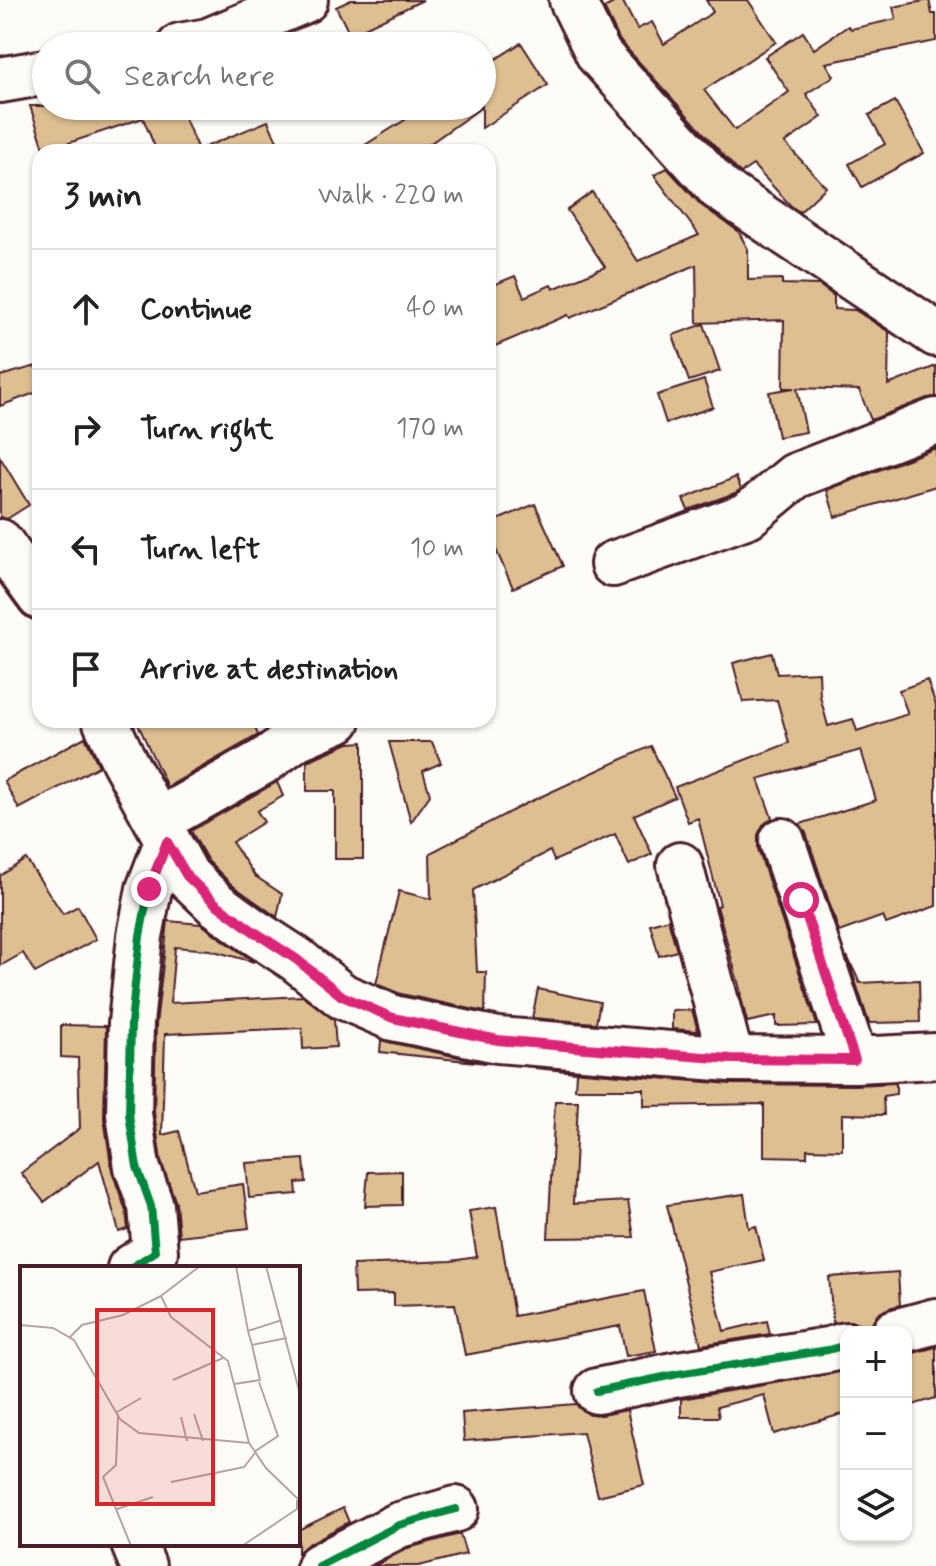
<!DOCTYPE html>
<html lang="en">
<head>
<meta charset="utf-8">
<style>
	:root { --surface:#fff; --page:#f6f6f6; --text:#222; --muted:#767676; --line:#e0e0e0 }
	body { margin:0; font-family:Mynerve,sans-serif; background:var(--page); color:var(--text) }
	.controls { position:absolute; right:24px; bottom:24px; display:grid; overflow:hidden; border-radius:16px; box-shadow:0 2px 6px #0004 }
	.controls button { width:72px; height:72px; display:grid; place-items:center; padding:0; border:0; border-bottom:2px solid var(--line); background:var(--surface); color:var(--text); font:40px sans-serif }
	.stop { position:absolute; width:24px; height:24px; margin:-18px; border:6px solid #db2777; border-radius:50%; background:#fff }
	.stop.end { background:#db2777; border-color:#fff; box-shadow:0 2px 8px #0008 }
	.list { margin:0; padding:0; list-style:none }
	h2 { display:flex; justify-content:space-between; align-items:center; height:104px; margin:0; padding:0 32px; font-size:34px }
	h2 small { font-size:26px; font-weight:400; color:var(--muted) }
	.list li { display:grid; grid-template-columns:52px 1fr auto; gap:24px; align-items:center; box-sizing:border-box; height:120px; padding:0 32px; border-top:2px solid var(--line) }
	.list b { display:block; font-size:30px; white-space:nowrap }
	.list em { font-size:26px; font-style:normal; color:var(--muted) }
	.icon { flex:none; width:44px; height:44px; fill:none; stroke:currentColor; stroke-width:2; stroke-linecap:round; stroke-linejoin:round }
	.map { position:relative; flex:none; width:936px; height:1566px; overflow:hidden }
	.search { position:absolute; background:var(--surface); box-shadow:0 2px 6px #0004; left:32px; top:32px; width:464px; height:88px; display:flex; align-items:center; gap:20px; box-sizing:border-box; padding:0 28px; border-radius:44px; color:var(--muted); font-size:30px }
	.panel { position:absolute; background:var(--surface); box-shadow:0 2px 6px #0004; left:32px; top:144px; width:464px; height:584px; border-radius:24px }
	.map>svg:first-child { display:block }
	.building { fill:#ddbf91; stroke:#4a1f2b; stroke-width:2 }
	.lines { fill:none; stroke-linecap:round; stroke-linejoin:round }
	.minor-casing { stroke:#4a1f2b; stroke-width:50 }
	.minor { stroke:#fdfcf7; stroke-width:44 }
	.cycleway-casing { stroke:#fdfcf7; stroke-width:13 }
	.cycleway { stroke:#00873e; stroke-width:8 }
	.route { stroke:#db2777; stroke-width:10 }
	.inset-road { fill:none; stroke:#b5a4a5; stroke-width:2 }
	.view { fill:#d62828; fill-opacity:0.15; stroke:#d62828; stroke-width:4 }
	.inset-edge { fill:none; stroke:#4a1f2b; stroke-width:4 }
</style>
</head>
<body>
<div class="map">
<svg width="936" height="1566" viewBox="0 0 936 1566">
	<rect width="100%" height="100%" fill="#fdfcf7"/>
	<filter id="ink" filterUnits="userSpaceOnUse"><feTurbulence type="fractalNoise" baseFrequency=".0125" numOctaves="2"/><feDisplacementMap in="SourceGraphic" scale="16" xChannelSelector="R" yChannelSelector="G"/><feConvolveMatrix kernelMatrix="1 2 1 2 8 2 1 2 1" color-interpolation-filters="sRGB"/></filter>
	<g filter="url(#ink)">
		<!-- building -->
		<g class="building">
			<polygon points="351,0 423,0 350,35 336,7"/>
			<polygon points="619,0 622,0 637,29 652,22 664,44 713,12 706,0 748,0 776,42 704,90 735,130 789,92 765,57 803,32 814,49 848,26 851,29 896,19 893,7 929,0 932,14 936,14 936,41 826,63 834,76 806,94 822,117 785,143 826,187 800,212 792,207 753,165 741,173 736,169 620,41 604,8"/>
			<polygon points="521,43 548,85 482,128 482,107 418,152 354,152 427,106 482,106 482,68"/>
			<polygon points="895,101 924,153 862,187 849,164 885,144 869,115"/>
			<polygon points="30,106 180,106 198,150 268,121 282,152 157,152 143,118 45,151"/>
			<polygon points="667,168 701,205 738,231 748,249 748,280 782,279 782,284 819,285 834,296 834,309 855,310 889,332 888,385 936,366 936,397 927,398 871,420 859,390 797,388 806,432 778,437 769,392 794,388 783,388 784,320 697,323 696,265 570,318 568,315 488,349 488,287 515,276 524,297 551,285 553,289 605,267 567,210 592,192 638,261 699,235 654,175"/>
			<polygon points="704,324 720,371 689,381 673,335"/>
			<polygon points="40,365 40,391 0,406 0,376"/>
			<polygon points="704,380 713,407 666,423 657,395"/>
			<polygon points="936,448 936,486 835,517 827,490"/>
			<polygon points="0,457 29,505 7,519 0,517"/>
			<polygon points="736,477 741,489 735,493 688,510 683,499"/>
			<polygon points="535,504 563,566 513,588 488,532 488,524"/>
			<polygon points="772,653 777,674 819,672 820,696 828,726 853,719 857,731 908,714 899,690 927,680 936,705 936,906 886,924 883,916 839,932 806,833 800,824 876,800 861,750 758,779 772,818 763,825 758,835 758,849 817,1025 776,1026 776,1016 747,1022 740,993 741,993 717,906 720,905 698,818 688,822 675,787 789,743 777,700 743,702 733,663"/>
			<polygon points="136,720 252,720 258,735 167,787"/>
			<polygon points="85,737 99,766 19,809 4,781"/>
			<polygon points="363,742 363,859 335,859 335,791 307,791 307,761 349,743"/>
			<polygon points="389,742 432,742 441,763 423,771 430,795 411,822"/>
			<polygon points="651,746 675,797 634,815 652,854 629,865 615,834 554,861 550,851 473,890 477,972 486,972 485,1012 401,994 376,984 399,891 431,899 430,853 527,803"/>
			<polygon points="277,782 283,796 257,811 264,822 232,842 255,876 282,894 277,917 232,885 208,861 191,831"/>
			<polygon points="26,859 63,914 78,906 96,939 35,973 23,953 0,966 0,876"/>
			<polygon points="668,919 677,951 659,956 650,924"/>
			<polygon points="168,921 201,924 254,962 210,950 175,947 170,1003 303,996 334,1020 336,1047 303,1049 302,1028 165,1034 162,1135 179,1131 195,1191 243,1184 249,1228 179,1236 176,1203 161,1161 154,1112 156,1025"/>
			<polygon points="847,956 860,983 919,980 920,1022 869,1023"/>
			<polygon points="538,989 600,1002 596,1023 532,1018"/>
			<polygon points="692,1010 698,1031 672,1029 672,1011"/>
			<polygon points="61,1025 106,1026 104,1118 112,1171 126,1211 128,1229 119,1232 99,1161 44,1202 21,1173 80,1128 78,1058 61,1057"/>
			<polygon points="381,1040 388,1042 486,1063 380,1052"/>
			<polygon points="534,1068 731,1084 855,1085 896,1083 896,1094 883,1096 884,1115 842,1114 842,1150 807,1149 807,1157 764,1156 764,1104 644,1106 644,1089 575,1089 576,1072"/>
			<polygon points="555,1101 578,1101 573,1204 628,1201 634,1237 548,1238"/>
			<polygon points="304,1159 306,1182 296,1183 297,1194 249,1198 246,1163"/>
			<polygon points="402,1171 402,1205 365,1206 368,1172"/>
			<polygon points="744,1194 749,1228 756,1226 764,1260 709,1272 724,1331 767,1321 770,1334 701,1345 667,1205"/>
			<polygon points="496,1207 514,1316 644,1291 656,1351 626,1356 620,1326 465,1355 455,1304 394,1306 394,1293 354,1294 353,1265 451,1261 477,1257 469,1211"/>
			<polygon points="898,1272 900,1305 889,1308 878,1314 871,1325 871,1332 866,1332 863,1327 851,1321 833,1323 829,1277"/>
			<polygon points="936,1347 936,1398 906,1407 906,1355"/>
			<polygon points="846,1371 846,1413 774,1434 764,1395 717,1407 719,1417 681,1417 681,1399"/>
			<polygon points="576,1404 579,1408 590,1415 602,1415 627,1410 644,1485 598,1496 583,1432 464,1441 462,1413"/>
			<polygon points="343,1508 349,1522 308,1544 298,1553 298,1530"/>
			<polygon points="460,1534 466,1554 419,1566 374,1566 408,1548"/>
		</g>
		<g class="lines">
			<!-- minor casing -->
			<g class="minor-casing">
				<g id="minor">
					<polyline points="572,0 599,55 719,188 936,334"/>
					<polyline points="180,46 208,41 305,0"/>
					<polyline points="0,80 46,72"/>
					<polyline points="0,542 40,597"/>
					<polyline points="613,564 748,515 795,476 936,421"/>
					<polyline points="105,720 124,761 187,876 216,904 253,931 296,959 342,996 393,1018 498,1040 731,1059 855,1060 936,1056"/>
					<polyline points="158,821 266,760 296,738 338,720"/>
					<polyline points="782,841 855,1060"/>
					<polyline points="680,865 731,1059"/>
					<polyline points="130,1268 155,1252 151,1206 137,1167 129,1114 131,1023 140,936 149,889 167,842"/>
					<polyline points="895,1332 936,1321"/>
					<polyline points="597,1391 678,1374 828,1350 846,1345"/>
					<polyline points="134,1544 143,1566"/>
					<polyline points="319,1566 399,1525 456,1509"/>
				</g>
			</g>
			<!-- minor -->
			<use href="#minor" class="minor"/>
			<!-- cycleway casing -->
			<g class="cycleway-casing">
				<g id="cycleway">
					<polyline points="130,1268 155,1252 151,1206 137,1167 129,1114 131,1023 140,936 149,889 167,842"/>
					<polyline points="597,1391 678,1374 828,1350 846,1345"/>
					<polyline points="319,1566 399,1525 456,1509"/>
				</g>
			</g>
			<!-- cycleway -->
			<use href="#cycleway" class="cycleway"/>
		</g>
	</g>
	<g class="lines" filter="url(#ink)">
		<!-- route -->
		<polyline class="route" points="149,889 167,842 187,876 216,904 253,931 296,959 342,996 393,1018 498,1040 585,1048 731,1059 855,1060 801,900"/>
	</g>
	<!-- overview -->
	<g transform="translate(20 1266)">
		<rect width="280" height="280" fill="#fdfcf7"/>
		<path class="inset-road" d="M180 0 141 30 151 51 208 95 214 118 240 114 232 79M216 0 228 65 262 54M246 0 280 128M0 59 33 62 54 74 100 153 119 167 229 177 246 202 280 235M228 65 232 79 267 72M50 71 62 59 103 49 141 30M153 114 203 92M214 118 229 177M97 146 121 132M98 148 96 199 83 211 111 280M174 148 183 175M161 151 167 175M234 186 258 170 239 116M151 216 224 201 235 187M97 243 133 231M222 280 277 243V234"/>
		<path class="view" d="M77 44H193V238H77Z"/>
		<rect width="280" height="280" class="inset-edge"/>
	</g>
</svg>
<div class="controls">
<button>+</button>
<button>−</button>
<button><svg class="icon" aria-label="layers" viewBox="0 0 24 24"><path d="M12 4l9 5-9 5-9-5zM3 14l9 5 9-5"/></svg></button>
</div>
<div class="stop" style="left:801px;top:900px"></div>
<div class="stop end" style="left:149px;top:889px"></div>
<div class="search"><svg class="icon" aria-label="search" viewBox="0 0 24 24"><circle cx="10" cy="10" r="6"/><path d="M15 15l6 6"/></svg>Search here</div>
<section class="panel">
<h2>3 min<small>Walk · 220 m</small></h2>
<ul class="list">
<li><svg class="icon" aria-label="ahead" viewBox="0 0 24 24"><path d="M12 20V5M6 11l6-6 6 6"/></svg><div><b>Continue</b></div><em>40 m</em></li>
<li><svg class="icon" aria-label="right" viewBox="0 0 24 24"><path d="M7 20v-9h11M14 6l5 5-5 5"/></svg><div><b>Turn right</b></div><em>170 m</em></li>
<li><svg class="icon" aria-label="left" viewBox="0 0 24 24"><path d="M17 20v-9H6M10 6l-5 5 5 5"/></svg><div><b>Turn left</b></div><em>10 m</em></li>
<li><svg class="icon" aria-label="arrive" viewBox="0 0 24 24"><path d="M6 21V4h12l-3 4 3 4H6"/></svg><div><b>Arrive at destination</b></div></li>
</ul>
</section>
</div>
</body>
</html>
